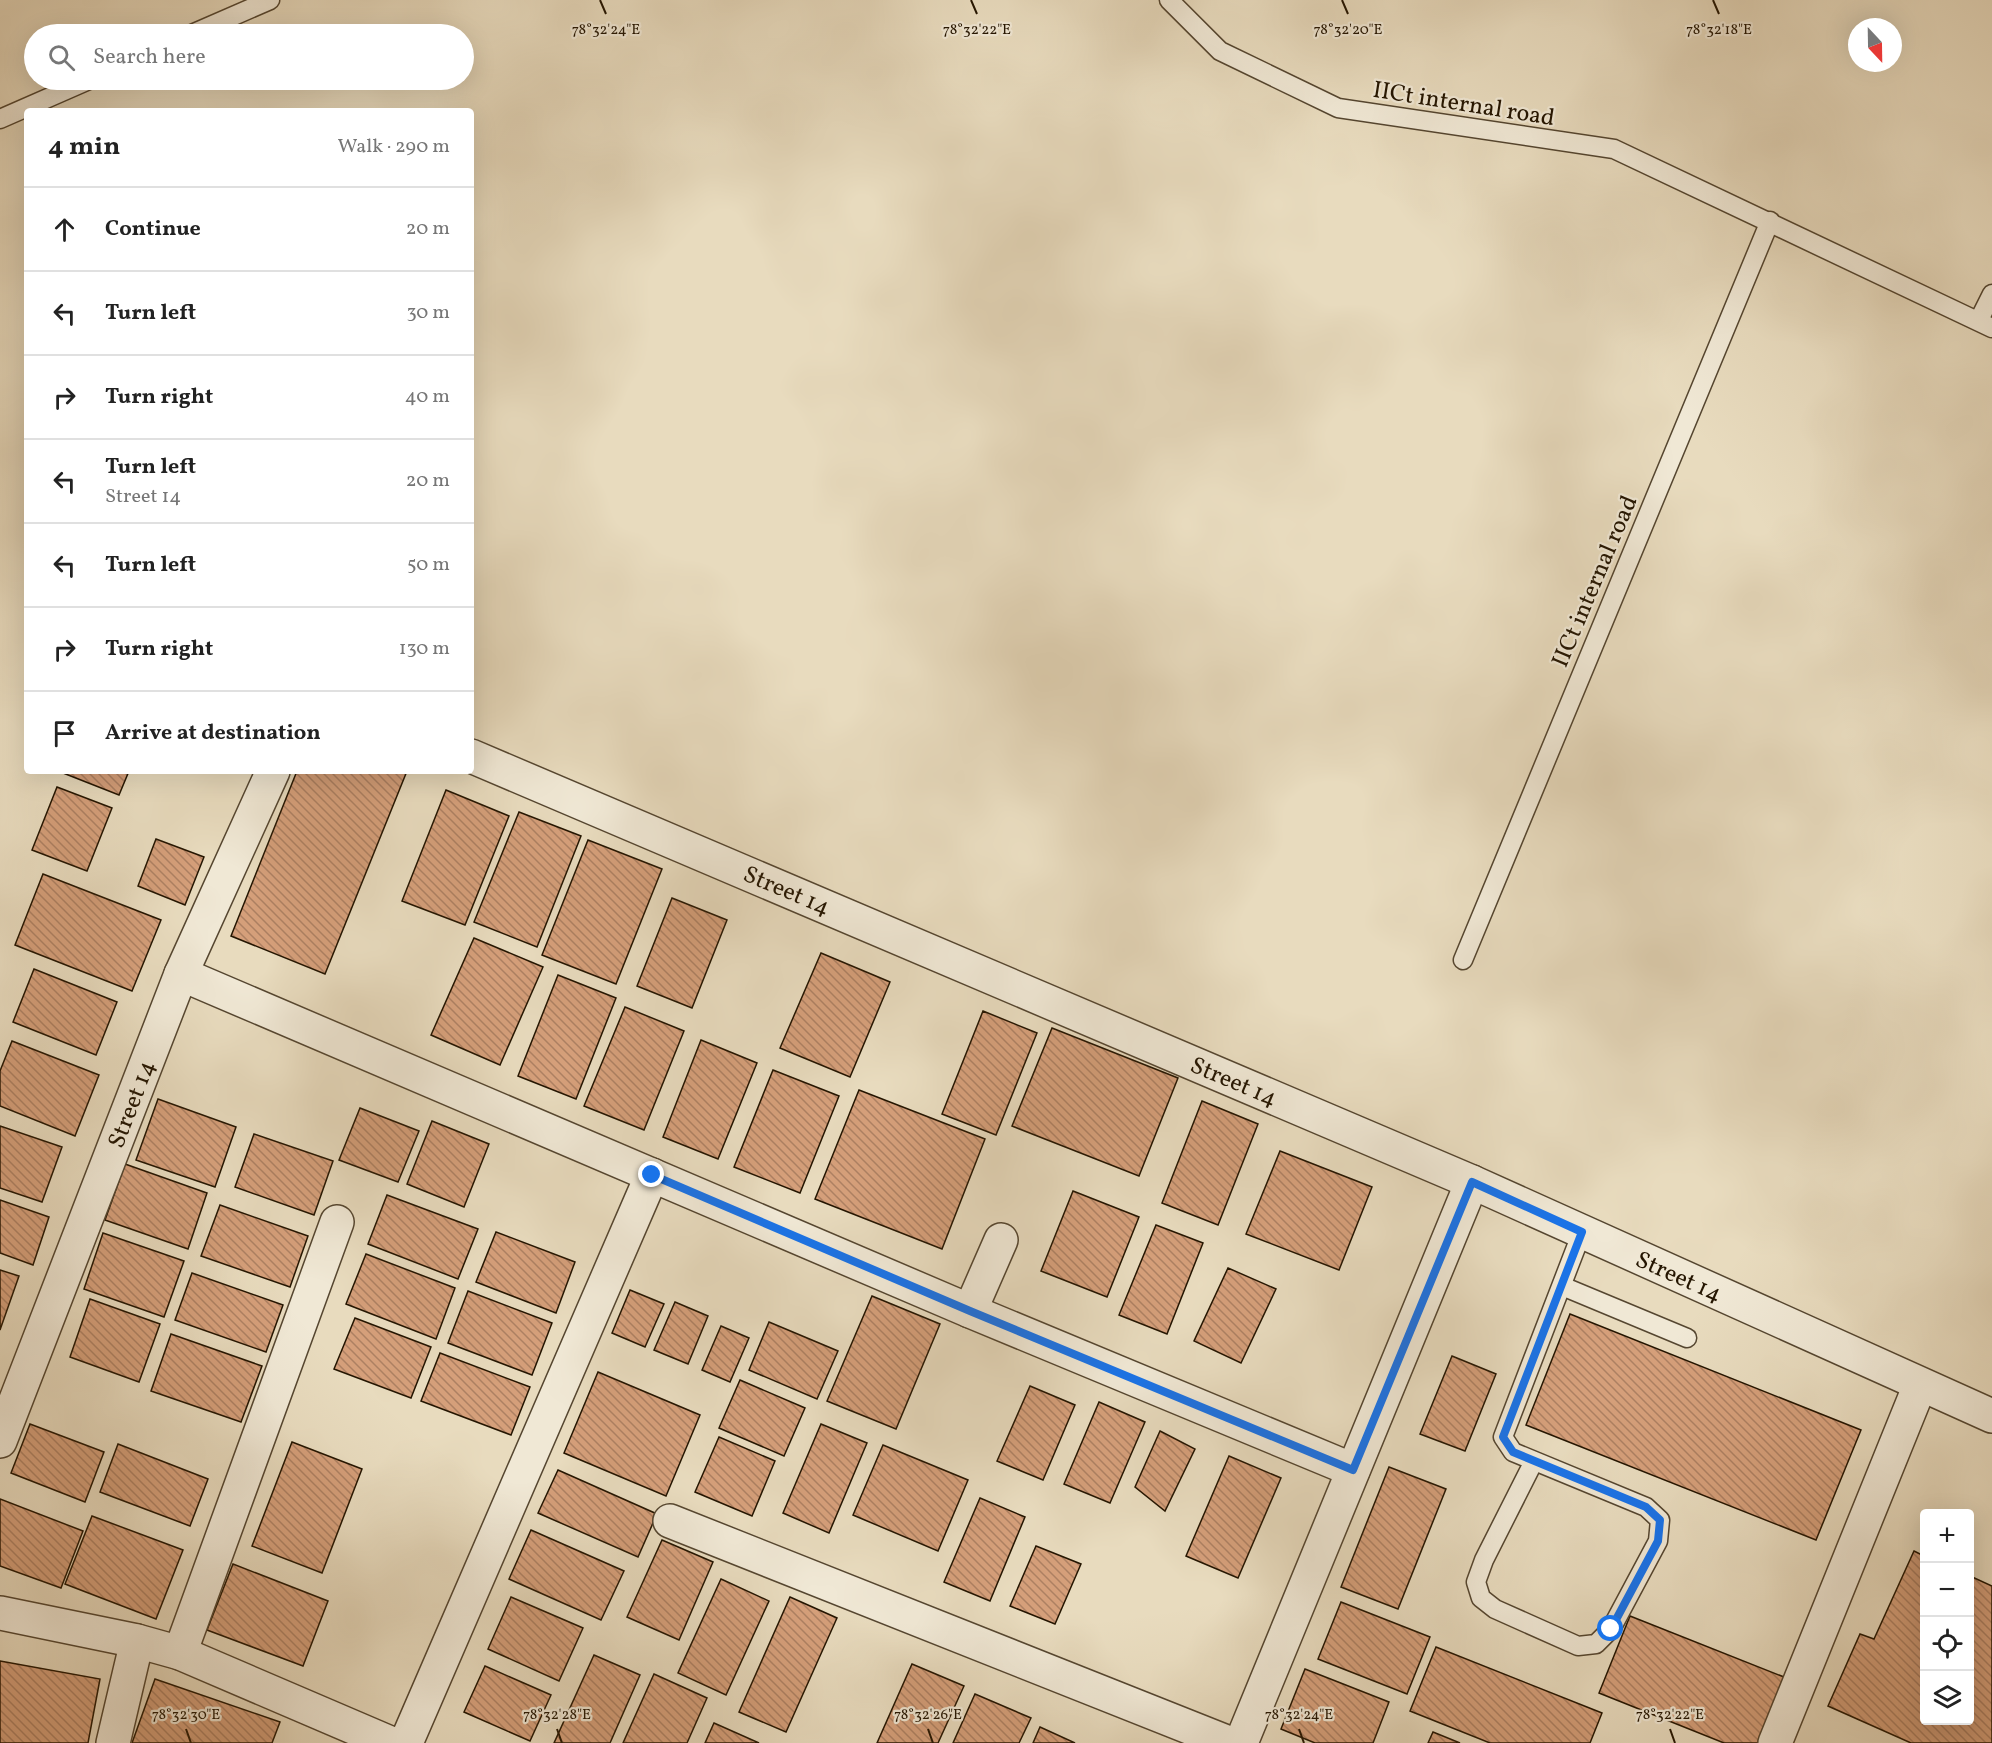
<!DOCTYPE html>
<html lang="en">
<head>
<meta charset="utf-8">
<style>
	:root { --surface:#fff; --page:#f6f6f6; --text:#222; --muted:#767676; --line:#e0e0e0 }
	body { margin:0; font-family:Vollkorn,serif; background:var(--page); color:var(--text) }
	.controls { position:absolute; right:18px; bottom:18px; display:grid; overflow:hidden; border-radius:6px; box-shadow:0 6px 24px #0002 }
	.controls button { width:54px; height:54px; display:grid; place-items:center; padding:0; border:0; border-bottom:2px solid var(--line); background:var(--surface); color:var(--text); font:30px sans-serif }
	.compass { position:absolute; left:1848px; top:18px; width:54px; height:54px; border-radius:50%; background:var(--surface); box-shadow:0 6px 24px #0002; rotate:158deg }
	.stop { position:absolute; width:18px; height:18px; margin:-14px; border:4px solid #1a73e8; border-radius:50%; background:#fff }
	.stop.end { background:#1a73e8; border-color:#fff; box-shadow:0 2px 6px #0008 }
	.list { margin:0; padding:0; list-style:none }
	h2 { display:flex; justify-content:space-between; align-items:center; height:78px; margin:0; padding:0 24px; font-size:26px }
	h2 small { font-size:20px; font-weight:400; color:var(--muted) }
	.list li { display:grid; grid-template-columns:39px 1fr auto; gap:18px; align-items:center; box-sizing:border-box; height:84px; padding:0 24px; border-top:2px solid var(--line) }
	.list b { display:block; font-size:22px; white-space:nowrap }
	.list p { margin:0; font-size:20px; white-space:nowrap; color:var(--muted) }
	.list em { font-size:20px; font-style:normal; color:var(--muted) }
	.icon { flex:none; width:33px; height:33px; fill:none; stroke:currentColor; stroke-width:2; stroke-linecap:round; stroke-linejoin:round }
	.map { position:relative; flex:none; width:1992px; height:1743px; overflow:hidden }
	.search { position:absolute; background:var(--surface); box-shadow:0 6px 24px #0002; left:24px; top:24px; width:450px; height:66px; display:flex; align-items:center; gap:15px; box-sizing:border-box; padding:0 21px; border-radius:33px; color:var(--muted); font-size:22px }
	.panel { position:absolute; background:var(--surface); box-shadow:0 6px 24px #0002; left:24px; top:108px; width:450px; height:666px; border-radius:6px }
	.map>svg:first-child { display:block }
	.building { fill:url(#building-back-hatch); stroke:#241501; stroke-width:1.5 }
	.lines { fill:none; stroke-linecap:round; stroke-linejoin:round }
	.lane-casing { stroke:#554630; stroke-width:21 }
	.street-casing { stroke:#554630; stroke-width:36 }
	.lane { stroke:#f0e8d5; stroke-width:18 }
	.street { stroke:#f0e8d5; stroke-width:33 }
	.route { stroke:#1a73e8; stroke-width:8 }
	.ticks { fill:none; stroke:#241501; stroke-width:2 }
	.labels { text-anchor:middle; stroke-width:4.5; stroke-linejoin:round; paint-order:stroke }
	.street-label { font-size:24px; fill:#241501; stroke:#f0e8d5 }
	.ticks-label { font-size:15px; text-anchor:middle; fill:#241501; stroke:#f0e8d5; stroke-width:4.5; stroke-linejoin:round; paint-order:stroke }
</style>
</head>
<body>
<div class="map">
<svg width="1992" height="1743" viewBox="0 0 1992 1743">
	<defs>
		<pattern id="building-back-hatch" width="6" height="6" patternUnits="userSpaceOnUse" patternTransform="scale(1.5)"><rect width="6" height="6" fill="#d59f7a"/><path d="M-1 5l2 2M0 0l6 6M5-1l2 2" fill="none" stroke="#ad8062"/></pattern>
	</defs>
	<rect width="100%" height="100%" fill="#e8dbbe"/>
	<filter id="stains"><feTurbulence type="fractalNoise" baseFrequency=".00333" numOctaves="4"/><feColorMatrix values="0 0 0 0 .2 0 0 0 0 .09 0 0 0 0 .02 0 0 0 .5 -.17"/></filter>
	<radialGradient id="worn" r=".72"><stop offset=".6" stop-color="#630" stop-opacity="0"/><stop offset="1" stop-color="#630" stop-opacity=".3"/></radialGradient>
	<!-- building -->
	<g class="building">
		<polygon points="58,771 129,771 119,795"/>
		<polygon points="297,771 407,771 325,974 231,936"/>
		<polygon points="57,787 112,808 87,871 32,850"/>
		<polygon points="446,790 509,816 465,925 402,901"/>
		<polygon points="519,812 581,836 537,947 474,922"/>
		<polygon points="156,839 204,857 185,905 138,886"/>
		<polygon points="588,840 662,869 616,984 542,955"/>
		<polygon points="43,874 161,920 132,991 15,945"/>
		<polygon points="672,898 727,920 692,1008 637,986"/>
		<polygon points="474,938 543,967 500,1065 431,1035"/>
		<polygon points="821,953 890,982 850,1077 780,1048"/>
		<polygon points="34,969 117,1002 96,1055 13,1022"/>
		<polygon points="558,975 616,998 576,1099 518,1076"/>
		<polygon points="625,1007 684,1031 644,1130 584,1106"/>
		<polygon points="983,1011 1037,1033 996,1135 942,1114"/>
		<polygon points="1052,1028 1178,1078 1139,1176 1012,1126"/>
		<polygon points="701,1040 757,1063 718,1159 663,1137"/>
		<polygon points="12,1041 99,1075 75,1136 0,1106 0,1071"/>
		<polygon points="773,1070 839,1096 800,1193 734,1167"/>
		<polygon points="859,1090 985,1139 942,1249 815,1199"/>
		<polygon points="158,1099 236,1127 215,1187 136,1160"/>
		<polygon points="1202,1101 1258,1124 1218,1225 1162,1203"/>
		<polygon points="360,1108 419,1131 398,1182 339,1160"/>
		<polygon points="432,1121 489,1144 464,1207 407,1184"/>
		<polygon points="0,1126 62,1147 42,1202 0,1188"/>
		<polygon points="254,1134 333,1161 314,1215 235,1187"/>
		<polygon points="1280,1151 1372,1187 1339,1270 1246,1234"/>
		<polygon points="125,1164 207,1193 188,1249 105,1220"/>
		<polygon points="1073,1191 1139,1217 1107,1297 1041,1271"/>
		<polygon points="387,1195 478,1229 458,1279 368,1244"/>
		<polygon points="0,1200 49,1217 33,1265 0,1253"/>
		<polygon points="220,1205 308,1236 290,1287 201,1256"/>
		<polygon points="1156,1225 1203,1243 1167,1334 1119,1315"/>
		<polygon points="496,1232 575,1262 556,1313 476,1282"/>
		<polygon points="103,1233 184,1261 164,1317 84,1289"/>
		<polygon points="366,1254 455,1288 436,1339 346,1304"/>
		<polygon points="1228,1268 1276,1289 1241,1363 1194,1341"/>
		<polygon points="0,1270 19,1276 0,1330"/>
		<polygon points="192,1273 283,1305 266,1352 175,1320"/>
		<polygon points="630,1290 664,1304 645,1347 612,1333"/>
		<polygon points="468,1291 552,1323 532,1375 448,1343"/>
		<polygon points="872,1296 940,1324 896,1429 827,1401"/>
		<polygon points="90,1299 160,1324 139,1382 70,1357"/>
		<polygon points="675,1302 708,1316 688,1364 654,1350"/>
		<polygon points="1570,1314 1861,1430 1816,1540 1526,1425"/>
		<polygon points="355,1318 431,1347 411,1398 334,1369"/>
		<polygon points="769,1322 838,1351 817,1399 749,1370"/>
		<polygon points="721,1326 749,1338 730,1382 702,1370"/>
		<polygon points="171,1334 262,1366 241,1422 151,1391"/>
		<polygon points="440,1353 530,1387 511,1435 421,1401"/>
		<polygon points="1452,1356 1496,1374 1465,1451 1420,1434"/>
		<polygon points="598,1372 700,1415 666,1496 564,1453"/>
		<polygon points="740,1380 805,1408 784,1456 719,1428"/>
		<polygon points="1030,1386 1075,1405 1043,1480 997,1461"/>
		<polygon points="1099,1402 1145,1422 1110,1503 1064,1484"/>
		<polygon points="30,1424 104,1452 85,1502 11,1473"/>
		<polygon points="821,1424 867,1443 829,1533 783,1513"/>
		<polygon points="1160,1431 1195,1449 1165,1511 1135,1487"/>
		<polygon points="719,1437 775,1461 752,1516 695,1492"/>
		<polygon points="292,1442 362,1469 322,1573 252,1546"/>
		<polygon points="118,1444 208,1479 190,1526 100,1492"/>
		<polygon points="883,1445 968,1480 938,1551 853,1515"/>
		<polygon points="1229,1456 1281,1478 1238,1578 1186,1556"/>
		<polygon points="1389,1467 1446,1489 1398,1609 1341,1587"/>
		<polygon points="558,1470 657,1514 638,1557 538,1513"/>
		<polygon points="980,1498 1025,1517 990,1601 944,1582"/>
		<polygon points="0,1499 83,1531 61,1588 0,1566"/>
		<polygon points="92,1516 183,1550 156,1619 65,1584"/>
		<polygon points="531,1530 624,1571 601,1620 509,1579"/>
		<polygon points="662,1540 713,1562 679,1640 627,1617"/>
		<polygon points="1036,1546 1081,1564 1055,1624 1010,1606"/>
		<polygon points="1914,1551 1924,1556 1924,1720 1970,1720 1970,1576 1992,1586 1992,1743 1911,1743 1828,1706 1860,1634 1874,1639"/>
		<polygon points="233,1564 328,1601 303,1666 207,1630"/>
		<polygon points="721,1579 769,1601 726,1695 678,1673"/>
		<polygon points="511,1597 583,1628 559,1681 488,1649"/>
		<polygon points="790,1597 837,1618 786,1732 739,1712"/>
		<polygon points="1341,1602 1430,1637 1407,1694 1318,1659"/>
		<polygon points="1630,1616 1789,1679 1763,1743 1724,1743 1599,1693"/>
		<polygon points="1436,1647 1602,1713 1590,1743 1490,1743 1410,1711"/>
		<polygon points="594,1655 640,1675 610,1743 554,1743"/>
		<polygon points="0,1661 100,1679 88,1743 0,1743"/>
		<polygon points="912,1664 964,1686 938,1743 877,1743"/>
		<polygon points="485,1666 551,1695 530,1741 464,1712"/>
		<polygon points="1305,1669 1389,1702 1373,1743 1315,1743 1281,1729"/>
		<polygon points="654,1674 707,1698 687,1743 623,1743"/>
		<polygon points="155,1679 280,1722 272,1743 132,1743"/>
		<polygon points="975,1694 1031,1718 1019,1743 953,1743"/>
		<polygon points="714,1723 759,1743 705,1743"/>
		<polygon points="1040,1727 1075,1743 1033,1743"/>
		<polygon points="1433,1732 1460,1743 1428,1743"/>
	</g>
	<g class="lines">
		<!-- lane casing -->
		<g class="lane-casing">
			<g id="lane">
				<polyline points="1169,0 1220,51 1338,108 1614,149 1992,328"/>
				<polyline points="192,34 270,0"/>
				<polyline points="0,119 89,80"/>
				<polyline points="1979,320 1992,294"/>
				<polyline points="1463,960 1770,221"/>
				<polyline points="1562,1286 1687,1338"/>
				<polyline points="1534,1461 1484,1560 1476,1582 1481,1598 1495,1609 1578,1646 1596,1644 1611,1629 1658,1541 1660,1520 1646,1507 1513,1452 1503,1437 1582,1232"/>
			</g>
		</g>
		<!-- street casing -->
		<g class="street-casing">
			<g id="street">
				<polyline points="471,756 1472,1182 1992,1416"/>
				<polyline points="181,974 970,1311 1353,1470"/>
				<polyline points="970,1311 1001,1240"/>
				<polyline points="0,1441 181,974 273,771"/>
				<polyline points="670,1521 1229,1743"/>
				<polyline points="0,1613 137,1641 180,1653 390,1743"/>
				<polyline points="180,1653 337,1222"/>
				<polyline points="113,1743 137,1641"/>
				<polyline points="406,1743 652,1175"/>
				<polyline points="1241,1743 1472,1182"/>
				<polyline points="1775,1743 1920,1385"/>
			</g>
		</g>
		<!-- lane -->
		<use href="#lane" class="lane"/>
		<!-- street -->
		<use href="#street" class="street"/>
	</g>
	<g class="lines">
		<!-- route -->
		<polyline class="route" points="652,1175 970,1311 1353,1470 1472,1182 1582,1232 1503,1437 1513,1452 1646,1507 1660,1520 1658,1541 1611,1629"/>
	</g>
	<!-- ticks -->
	<path class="ticks" d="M600 0 606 14M971 0 977 14M1342 0 1348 14M1713 0 1719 14M186 1729 191 1743M557 1729 562 1743M928 1729 933 1743M1299 1729 1304 1743M1670 1729 1675 1743"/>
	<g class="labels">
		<!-- street labels -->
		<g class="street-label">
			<text transform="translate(1464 103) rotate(9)" y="8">IICt internal road</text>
			<text transform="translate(1594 581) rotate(-67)" y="8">IICt internal road</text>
			<text transform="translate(787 890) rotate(23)" y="8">Street 14</text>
			<text transform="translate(1234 1081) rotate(23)" y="8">Street 14</text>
			<text transform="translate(131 1104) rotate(-69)" y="8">Street 14</text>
			<text transform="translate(1679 1276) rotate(24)" y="8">Street 14</text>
		</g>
	</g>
	<g class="ticks-label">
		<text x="1348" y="34">78°32'20"E</text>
		<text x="1719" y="34">78°32'18"E</text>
		<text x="606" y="34">78°32'24"E</text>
		<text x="977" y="34">78°32'22"E</text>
		<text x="186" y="1719">78°32'30"E</text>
		<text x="557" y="1719">78°32'28"E</text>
		<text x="928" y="1719">78°32'26"E</text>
		<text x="1299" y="1719">78°32'24"E</text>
		<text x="1670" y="1719">78°32'22"E</text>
	</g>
	<rect width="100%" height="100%" filter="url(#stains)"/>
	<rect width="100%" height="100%" fill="url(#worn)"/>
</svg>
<div class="controls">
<button>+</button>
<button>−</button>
<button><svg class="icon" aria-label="locate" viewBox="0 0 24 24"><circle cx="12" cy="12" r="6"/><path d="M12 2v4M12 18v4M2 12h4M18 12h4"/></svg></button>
<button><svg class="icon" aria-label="layers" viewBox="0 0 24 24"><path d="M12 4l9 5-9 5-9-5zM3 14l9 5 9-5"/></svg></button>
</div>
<svg class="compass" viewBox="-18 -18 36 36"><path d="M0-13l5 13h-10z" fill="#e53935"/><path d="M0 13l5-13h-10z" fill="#767676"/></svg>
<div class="stop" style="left:1611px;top:1629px"></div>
<div class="stop end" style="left:652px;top:1175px"></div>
<div class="search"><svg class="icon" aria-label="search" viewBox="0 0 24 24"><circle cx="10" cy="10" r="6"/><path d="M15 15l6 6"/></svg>Search here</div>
<section class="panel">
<h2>4 min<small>Walk · 290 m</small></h2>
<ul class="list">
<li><svg class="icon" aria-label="ahead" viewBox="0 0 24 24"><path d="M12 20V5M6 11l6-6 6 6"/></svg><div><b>Continue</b></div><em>20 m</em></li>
<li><svg class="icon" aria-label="left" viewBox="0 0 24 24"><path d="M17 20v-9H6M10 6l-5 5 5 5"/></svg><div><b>Turn left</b></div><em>30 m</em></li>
<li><svg class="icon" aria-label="right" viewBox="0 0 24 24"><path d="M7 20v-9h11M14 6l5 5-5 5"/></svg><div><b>Turn right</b></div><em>40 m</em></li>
<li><svg class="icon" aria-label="left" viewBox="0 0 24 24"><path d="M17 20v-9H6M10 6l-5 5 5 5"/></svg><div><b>Turn left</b><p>Street 14</p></div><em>20 m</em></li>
<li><svg class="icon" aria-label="left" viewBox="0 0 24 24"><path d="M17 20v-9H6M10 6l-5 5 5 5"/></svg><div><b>Turn left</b></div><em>50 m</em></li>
<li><svg class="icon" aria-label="right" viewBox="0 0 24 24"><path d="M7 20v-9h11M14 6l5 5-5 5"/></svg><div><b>Turn right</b></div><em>130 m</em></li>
<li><svg class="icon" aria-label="arrive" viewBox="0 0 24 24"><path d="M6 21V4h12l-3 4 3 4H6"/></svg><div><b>Arrive at destination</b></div></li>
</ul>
</section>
</div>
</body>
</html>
